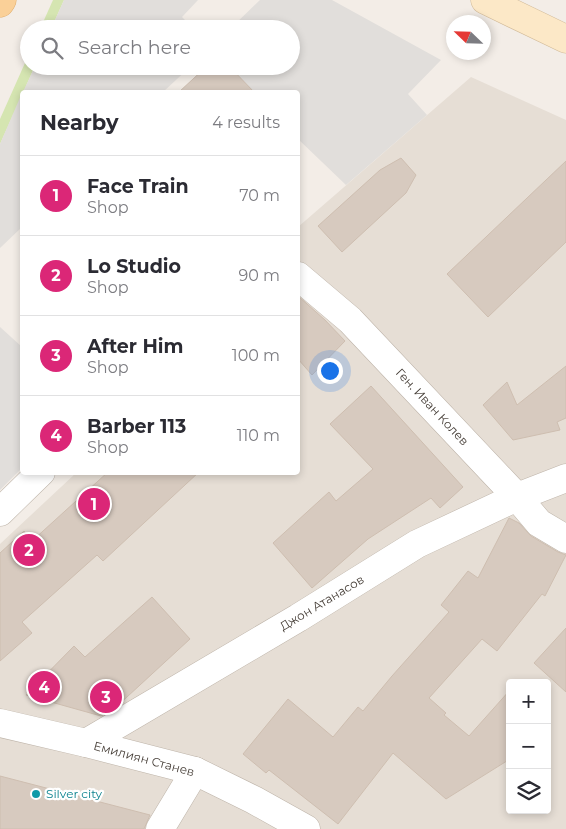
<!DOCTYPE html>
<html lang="en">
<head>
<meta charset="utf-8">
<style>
	:root { --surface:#fff; --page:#f2f2f3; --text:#2b2b33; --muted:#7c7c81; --line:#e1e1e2; --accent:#db2777 }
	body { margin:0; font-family:Montserrat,sans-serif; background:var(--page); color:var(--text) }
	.controls { position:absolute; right:15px; bottom:15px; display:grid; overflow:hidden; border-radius:5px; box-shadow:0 2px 8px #0003 }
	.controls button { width:45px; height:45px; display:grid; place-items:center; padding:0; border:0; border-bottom:1px solid var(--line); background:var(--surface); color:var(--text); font:25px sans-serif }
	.compass { position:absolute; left:446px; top:15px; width:45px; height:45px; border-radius:50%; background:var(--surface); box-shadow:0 2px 8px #0003; rotate:293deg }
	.you { position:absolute; left:329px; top:370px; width:18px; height:18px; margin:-12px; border:4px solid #fff; border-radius:50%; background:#1a73e8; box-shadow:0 0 0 8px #1a73e833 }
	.badge { display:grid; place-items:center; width:32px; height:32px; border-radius:50%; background:var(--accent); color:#fff; font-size:16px; font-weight:700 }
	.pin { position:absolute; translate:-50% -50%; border:2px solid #fff; box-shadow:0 1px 5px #0006 }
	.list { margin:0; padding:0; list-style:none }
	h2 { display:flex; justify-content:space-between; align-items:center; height:65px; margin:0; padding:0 20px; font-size:21px }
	h2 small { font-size:16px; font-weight:400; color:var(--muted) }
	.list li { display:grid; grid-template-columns:32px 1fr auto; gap:15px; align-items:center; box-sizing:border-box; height:80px; padding:0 20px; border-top:1px solid var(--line) }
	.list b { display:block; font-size:19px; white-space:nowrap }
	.list p { margin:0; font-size:16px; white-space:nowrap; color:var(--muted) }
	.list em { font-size:16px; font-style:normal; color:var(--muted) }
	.icon { flex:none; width:28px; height:28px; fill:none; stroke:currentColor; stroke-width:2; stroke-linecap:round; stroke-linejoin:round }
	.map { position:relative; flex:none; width:566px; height:829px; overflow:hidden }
	.search { position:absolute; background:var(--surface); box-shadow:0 2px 8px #0003; left:20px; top:20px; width:280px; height:55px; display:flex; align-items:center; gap:12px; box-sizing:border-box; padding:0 18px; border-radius:28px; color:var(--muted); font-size:19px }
	.panel { position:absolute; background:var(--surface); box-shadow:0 2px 8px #0003; left:20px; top:90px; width:280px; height:385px; border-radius:5px }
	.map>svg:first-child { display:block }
	.residential { fill:#e6ded5; fill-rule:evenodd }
	.green { fill:#d5e5b1 }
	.parking { fill:#e1dedb }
	.building { fill:#d7cabf; stroke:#cebeb0 }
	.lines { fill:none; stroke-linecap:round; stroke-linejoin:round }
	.street-casing { stroke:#beb4a9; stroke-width:29 }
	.secondary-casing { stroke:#d1ba98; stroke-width:29 }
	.primary-casing { stroke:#dfab68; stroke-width:29 }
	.street { stroke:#fff; stroke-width:28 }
	.secondary { stroke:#fce8c7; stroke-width:28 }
	.primary { stroke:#fad098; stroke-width:28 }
	.culture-dot { fill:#0f9aa8; stroke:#fff; stroke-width:2 }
	.labels { text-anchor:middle; stroke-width:4.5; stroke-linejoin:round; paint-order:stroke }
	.street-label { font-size:12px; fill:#453d36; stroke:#fff }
	.culture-label { font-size:12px; fill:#0d838f; stroke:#fff; text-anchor:start }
</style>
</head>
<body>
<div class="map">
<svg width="566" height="829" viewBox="0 0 566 829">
	<rect width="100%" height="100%" fill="#f3ede7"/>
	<!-- residential -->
	<path class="residential" d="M471 77 566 120V829H0V544L76 473 298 472V227ZM510 683H547V810H510Z"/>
	<!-- green -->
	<g class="green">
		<polygon points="53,0 64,0 51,29 40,29"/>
		<polygon points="29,54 29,66 35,66 0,144 0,119"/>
	</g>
	<!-- parking -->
	<g class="parking">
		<polygon points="64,0 198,0 182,17 194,29 51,29"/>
		<polygon points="260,0 332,0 441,60 408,94 427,115 346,185 298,139 298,92 254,92 229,66 291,66 291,29 230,29"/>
		<polygon points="35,66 191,66 163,92 23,92"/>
		<polygon points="22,93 22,227 0,248 0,144"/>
		<polygon points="0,327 22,347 22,468 0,490"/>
	</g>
	<!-- building -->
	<g class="building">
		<polygon points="207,66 229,66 254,92 179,92"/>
		<polygon points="401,158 416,175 406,193 342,252 318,226 380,170"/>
		<polygon points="566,161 566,242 488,317 447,274"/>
		<polygon points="298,296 325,320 345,341 312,375 298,359"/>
		<polygon points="566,366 566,418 557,422 560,430 513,440 483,405 507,382 517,405"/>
		<polygon points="371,386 463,487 440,508 431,498 368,539 312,588 273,543 329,492 336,501 373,469 330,424"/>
		<polygon points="108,472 199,472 103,561 97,555 22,622 32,633 0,661 0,553 24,531 32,541"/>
		<polygon points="509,518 519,523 531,536 558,552 566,555 545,596 542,594 497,651 482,639 429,698 446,713 444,715 469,736 510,690 510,759 446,799 393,753 338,824 269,770 266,773 243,754 288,699 333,737 358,707 363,711 392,676 449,612 441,605 468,571 478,578"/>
		<polygon points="152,597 190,639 115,708 101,716 26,695 74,646 85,657"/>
		<polygon points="566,628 566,692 534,663"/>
		<polygon points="0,776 150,815 144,829 0,829"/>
	</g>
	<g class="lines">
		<!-- street casing -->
		<g class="street-casing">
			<g id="street">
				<polyline points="298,276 350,320 517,497 539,523 566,539"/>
				<polyline points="0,512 41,472"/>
				<polyline points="0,723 86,743 195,771 254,800 306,829"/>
				<polyline points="86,743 298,618 417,544 517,497 566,478"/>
				<polyline points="160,829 195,771"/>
			</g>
		</g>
		<!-- secondary casing -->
		<g class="secondary-casing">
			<polyline id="secondary" points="485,0 566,39"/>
		</g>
		<!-- primary casing -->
		<g class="primary-casing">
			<polyline id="primary" points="0,3 2,0"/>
		</g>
		<!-- street -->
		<use href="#street" class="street"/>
		<!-- secondary -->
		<use href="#secondary" class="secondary"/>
		<!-- primary -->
		<use href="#primary" class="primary"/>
	</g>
	<!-- markers -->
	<circle class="culture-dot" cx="36" cy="794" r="5"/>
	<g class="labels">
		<!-- street labels -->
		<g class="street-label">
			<text transform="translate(432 407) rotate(47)" y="4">Ген. Иван Колев</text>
			<text transform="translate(322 603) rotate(-31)" y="4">Джон Атанасов</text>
			<text transform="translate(144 759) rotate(15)" y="4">Емилиян Станев</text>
		</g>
		<!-- culture labels -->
		<g class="culture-label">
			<text x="46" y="798">Silver city</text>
		</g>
	</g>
</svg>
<div class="controls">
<button>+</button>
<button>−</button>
<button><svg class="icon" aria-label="layers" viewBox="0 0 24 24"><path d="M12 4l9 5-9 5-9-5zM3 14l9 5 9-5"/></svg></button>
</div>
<svg class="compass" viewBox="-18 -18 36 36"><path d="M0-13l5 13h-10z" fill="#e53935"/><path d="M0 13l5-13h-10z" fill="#7c7c81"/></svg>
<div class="you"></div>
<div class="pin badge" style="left:94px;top:504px">1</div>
<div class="pin badge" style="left:29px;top:550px">2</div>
<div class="pin badge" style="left:106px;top:697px">3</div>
<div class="pin badge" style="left:44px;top:687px">4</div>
<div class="search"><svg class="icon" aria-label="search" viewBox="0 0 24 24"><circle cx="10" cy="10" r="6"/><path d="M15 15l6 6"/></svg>Search here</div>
<section class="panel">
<h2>Nearby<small>4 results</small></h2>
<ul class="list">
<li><span class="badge">1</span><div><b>Face Train</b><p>Shop</p></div><em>70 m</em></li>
<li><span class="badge">2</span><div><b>Lo Studio</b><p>Shop</p></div><em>90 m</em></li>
<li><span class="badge">3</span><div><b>After Him</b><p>Shop</p></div><em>100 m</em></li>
<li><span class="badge">4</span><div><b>Barber 113</b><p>Shop</p></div><em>110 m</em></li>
</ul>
</section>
</div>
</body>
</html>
